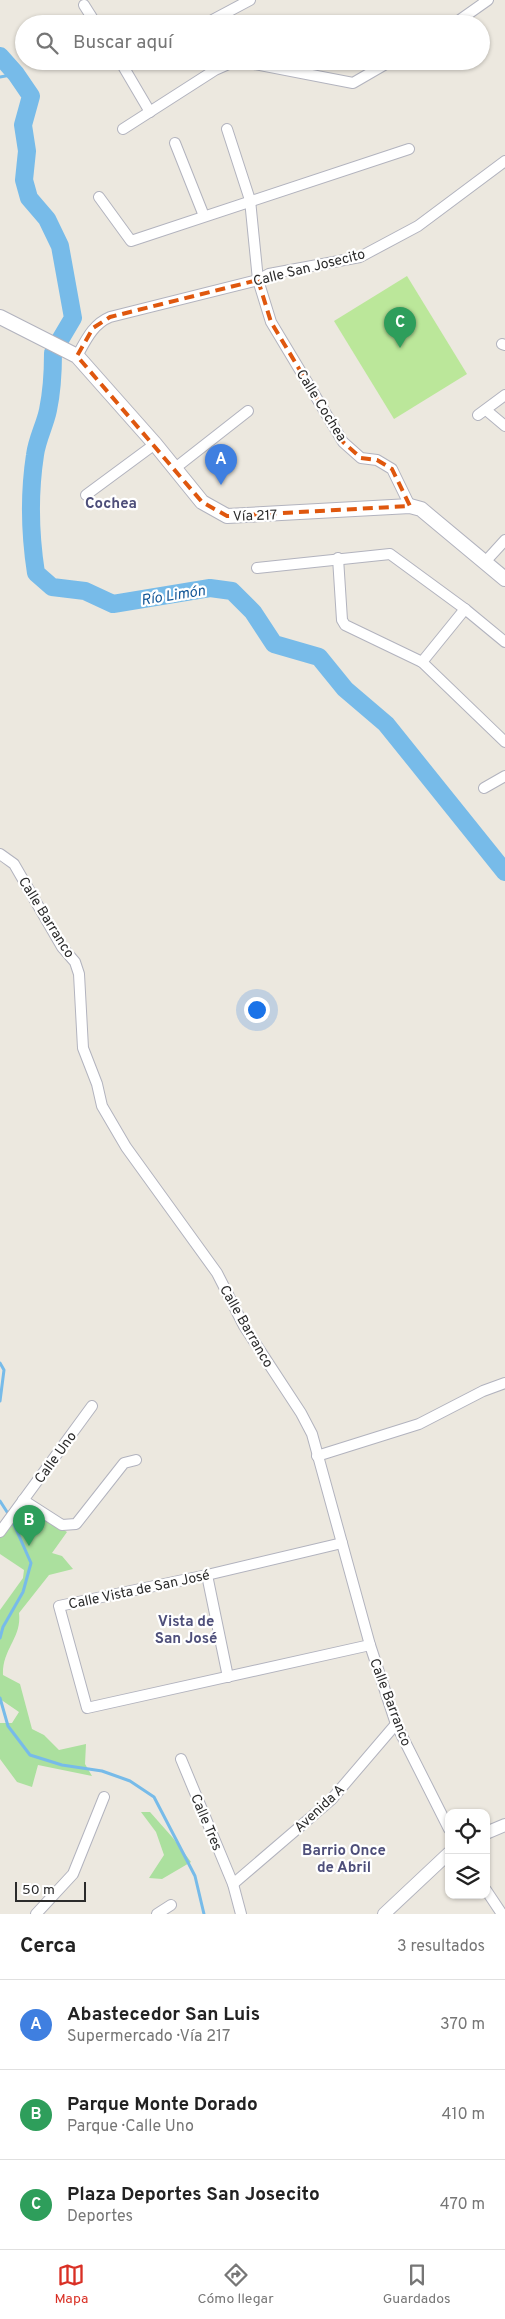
<!DOCTYPE html>
<html lang="es">
<head>
<meta charset="utf-8">
<style>
	:root { --surface:#fff; --page:#f2f2f2; --text:#222; --muted:#767676; --line:#e0e0e0; --accent:#d93025 }
	body { margin:0; font-family:Overpass,sans-serif; background:var(--page); color:var(--text) }
	.controls { position:absolute; right:15px; bottom:15px; display:grid; overflow:hidden; border-radius:10px; box-shadow:0 1px 4px #0004 }
	.controls button { width:45px; height:45px; display:grid; place-items:center; padding:0; border:0; border-bottom:1px solid var(--line); background:var(--surface); color:var(--text); font:25px sans-serif }
	.scale { position:absolute; left:15px; bottom:12px; width:71px; box-sizing:border-box; padding-left:5px; border:2px solid #2b2b2b; border-top:0; font-size:14px; line-height:18px; white-space:nowrap; color:#2b2b2b; -webkit-text-stroke:4px #fff; paint-order:stroke }
	.you { position:absolute; left:256px; top:1009px; width:18px; height:18px; margin:-12px; border:4px solid #fff; border-radius:50%; background:#1a73e8; box-shadow:0 0 0 8px #1a73e833 }
	.badge { display:grid; place-items:center; width:32px; height:32px; border-radius:50%; background:var(--accent); color:#fff; font-size:16px; font-weight:700 }
	.pin { position:absolute; translate:-50% -41px; filter:drop-shadow(0 1px 2px #0008) }
	.pin::after { content:''; position:absolute; top:26px; width:18px; height:15px; background:inherit; clip-path:polygon(0 0,100% 0,50% 100%) }
	.list { margin:0; padding:0; list-style:none }
	h2 { display:flex; justify-content:space-between; align-items:center; height:65px; margin:0; padding:0 20px; font-size:21px }
	h2 small { font-size:16px; font-weight:400; color:var(--muted) }
	.list li { display:grid; grid-template-columns:32px 1fr auto; gap:15px; align-items:center; box-sizing:border-box; height:90px; padding:0 20px; border-top:1px solid var(--line) }
	.list b { display:block; font-size:19px; white-space:nowrap }
	.list p { margin:0; font-size:16px; white-space:nowrap; color:var(--muted) }
	.list em { font-size:16px; font-style:normal; color:var(--muted) }
	.icon { flex:none; width:28px; height:28px; fill:none; stroke:currentColor; stroke-width:2; stroke-linecap:round; stroke-linejoin:round }
	.map { position:relative; flex:none; width:505px; height:1914px; overflow:hidden }
	.search { position:absolute; background:var(--surface); box-shadow:0 1px 4px #0004; left:15px; right:15px; top:15px; height:55px; display:flex; align-items:center; gap:12px; box-sizing:border-box; padding:0 18px; border-radius:28px; color:var(--muted); font-size:19px }
	.sheet { height:335px; background:var(--surface) }
	nav { display:flex; justify-content:space-around; align-items:center; box-sizing:border-box; height:70px; border-top:1px solid var(--line); background:var(--surface); font-size:14px; color:var(--muted) }
	nav a { display:grid; justify-items:center; gap:2px }
	nav .on { color:var(--accent) }
	.map>svg:first-child { display:block }
	.green { fill:#abe09e }
	.pitch { fill:#bbe79a }
	.lines { fill:none; stroke-linecap:round; stroke-linejoin:round }
	.stream { stroke:#77bbe9; stroke-width:3 }
	.river { stroke:#77bbe9; stroke-width:18 }
	.minor-casing { stroke:#b2b3be; stroke-width:12 }
	.tertiary-casing { stroke:#b2b3be; stroke-width:14 }
	.secondary-casing { stroke:#b2b3be; stroke-width:16 }
	.minor { stroke:#fff; stroke-width:10 }
	.tertiary { stroke:#fff; stroke-width:12 }
	.secondary { stroke:#fff; stroke-width:14 }
	.marked { fill:none; stroke:#df570e; stroke-width:4; stroke-dasharray:10 6; stroke-linejoin:round }
	.labels { text-anchor:middle; stroke-width:4.5; stroke-linejoin:round; paint-order:stroke }
	.street-label { font-size:14px; fill:#2b2b2b; stroke:#fff }
	.neighbourhood-label { font-size:15px; font-weight:bold; fill:#4e4f7a; stroke:#fff }
	.water-label { font-size:15px; font-style:italic; fill:#145797; stroke:#fff }
</style>
</head>
<body>
<div class="map">
<svg width="505" height="1914" viewBox="0 0 505 1914">
	<rect width="100%" height="100%" fill="#ece8df"/>
	<!-- green -->
	<g class="green">
		<path d="M24 1507 29 1508 67 1532 52 1553 62 1556 73 1569 49 1575 19 1613C22 1638 2 1649 3 1675L20 1684 32 1729 44 1735 59 1750 86 1744 85 1764 92 1776 38 1765 32 1787 17 1782 0 1759V1723H12L19 1712 0 1699V1610L23 1578 24 1570 0 1554V1538Z"/>
		<polygon points="141,1812 150,1812 173,1838 191,1862 162,1879 149,1878 164,1855 156,1832"/>
	</g>
	<!-- pitch -->
	<polygon class="pitch" points="407,276 467,374 394,419 334,321"/>
	<g class="lines">
		<!-- stream -->
		<g class="stream">
			<polyline points="0,77 16,74"/>
			<polyline points="0,1363 4,1370 0,1401"/>
			<polyline points="0,1501 9,1515"/>
			<polyline points="0,1638 3,1627 23,1592 31,1563 12,1520"/>
			<polyline points="0,1698 8,1726 30,1755 62,1765 102,1771 130,1781 154,1797 195,1876 204,1914"/>
		</g>
		<!-- river -->
		<g class="river">
			<polyline points="0,56 16,74 31,96 23,125 27,151 24,180 29,198 47,219 60,246 73,318 60,340"/>
			<path d="M53 353C53 372 52 391 48 410 45 425 37 439 35 455 29 494 30 534 36 573L52 587 85 591 113 604 210 588 232 591 253 612 274 644 319 657 345 689 386 724 505 872"/>
		</g>
		<!-- minor casing -->
		<g class="minor-casing">
			<g id="minor">
				<polyline points="84,5 96,24"/>
				<polyline points="205,24 250,0"/>
				<polyline points="454,24 488,0"/>
				<polyline points="120,61 150,112"/>
				<polyline points="124,67 134,61"/>
				<polyline points="123,129 215,70 231,63 249,63 353,83 391,61"/>
				<polyline points="227,129 250,200 258,280 271,322 343,442 361,458 377,460 392,469 410,506"/>
				<polyline points="175,143 204,216"/>
				<polyline points="99,197 131,241 409,149"/>
				<polyline points="502,344 505,345"/>
				<path d="M77 356C86 340 93 324 110 317L258 280 269 274 360 257 418 226 505 161"/>
				<polyline points="486,410 505,426"/>
				<polyline points="478,415 505,395"/>
				<polyline points="174,469 248,411"/>
				<polyline points="86,495 155,444"/>
				<polyline points="338,558 342,620 345,625 422,662 505,742"/>
				<polyline points="485,562 505,540"/>
				<polyline points="257,568 390,554 465,609 505,642"/>
				<polyline points="422,662 465,609"/>
				<polyline points="484,788 505,776"/>
				<polyline points="0,854 14,864 62,947 75,962 79,974 83,1048 97,1084 102,1106 126,1147 217,1273 244,1326 301,1413 312,1434 370,1645 396,1724 449,1829"/>
				<polyline points="317,1456 419,1424 483,1391 505,1383"/>
				<polyline points="23,1500 62,1525 76,1524 124,1463 136,1460"/>
				<polyline points="0,1532 92,1406"/>
				<polyline points="342,1543 207,1575 59,1606 87,1708 370,1645"/>
				<polyline points="207,1575 228,1677"/>
				<polyline points="181,1759 233,1884 241,1914"/>
				<polyline points="233,1884 331,1800 396,1724"/>
				<polyline points="486,1890 502,1914"/>
				<polyline points="36,1914 73,1874 104,1797"/>
				<polyline points="157,1914 171,1905"/>
			</g>
		</g>
		<!-- tertiary casing -->
		<g class="tertiary-casing">
			<g id="tertiary">
				<polyline points="486,1833 505,1825"/>
				<polyline points="384,1914 449,1853"/>
			</g>
		</g>
		<!-- secondary casing -->
		<g class="secondary-casing">
			<polyline id="secondary" points="0,317 77,356 155,444 202,502 227,516 410,506 421,509 505,579"/>
		</g>
		<!-- minor -->
		<use href="#minor" class="minor"/>
		<!-- tertiary -->
		<use href="#tertiary" class="tertiary"/>
		<!-- secondary -->
		<use href="#secondary" class="secondary"/>
	</g>
	<!-- marked area -->
	<path class="marked" d="M258 280 271 322 343 442 361 458 377 460 392 469 410 506 227 516 202 502 77 356 93 328 110 317Z"/>
	<g class="labels">
		<!-- street labels -->
		<g class="street-label">
			<text transform="translate(309 267) rotate(-14)" y="5">Calle San Josecito</text>
			<text transform="translate(322 405) rotate(58)" y="5">Calle Cochea</text>
			<text transform="translate(255 515) rotate(-2)" y="5">Vía 217</text>
			<text transform="translate(47 917) rotate(58)" y="5">Calle Barranco</text>
			<text transform="translate(247 1326) rotate(60)" y="5">Calle Barranco</text>
			<text transform="translate(55 1457) rotate(-54)" y="5">Calle Uno</text>
			<text transform="translate(139 1589) rotate(-12)" y="5">Calle Vista de San José</text>
			<text transform="translate(391 1702) rotate(69)" y="5">Calle Barranco</text>
			<text transform="translate(319 1808) rotate(-43)" y="5">Avenida A</text>
			<text transform="translate(207 1822) rotate(67)" y="5">Calle Tres</text>
		</g>
		<!-- neighbourhood labels -->
		<g class="neighbourhood-label">
			<text x="111" y="508">Cochea</text>
			<text x="186" y="1626">Vista de<tspan x="186" dy="17">San José</tspan></text>
			<text x="344" y="1855">Barrio Once<tspan x="344" dy="17">de Abril</tspan></text>
		</g>
		<!-- water labels -->
		<g class="water-label">
			<text transform="translate(173 595) rotate(-9)" y="5">Río Limón</text>
		</g>
	</g>
</svg>
<div class="controls">
<button><svg class="icon" aria-label="locate" viewBox="0 0 24 24"><circle cx="12" cy="12" r="6"/><path d="M12 2v4M12 18v4M2 12h4M18 12h4"/></svg></button>
<button><svg class="icon" aria-label="layers" viewBox="0 0 24 24"><path d="M12 4l9 5-9 5-9-5zM3 14l9 5 9-5"/></svg></button>
</div>
<div class="scale">50 m</div>
<div class="you"></div>
<div class="pin badge" style="left:221px;top:485px;background:#3f7fe0">A</div>
<div class="pin badge" style="left:29px;top:1546px;background:#2e9e5b">B</div>
<div class="pin badge" style="left:400px;top:348px;background:#2e9e5b">C</div>
<div class="search"><svg class="icon" aria-label="search" viewBox="0 0 24 24"><circle cx="10" cy="10" r="6"/><path d="M15 15l6 6"/></svg>Buscar aquí</div>
</div>
<section class="sheet">
<h2>Cerca<small>3 resultados</small></h2>
<ul class="list">
<li><span class="badge" style="background:#3f7fe0">A</span><div><b>Abastecedor San Luis</b><p>Supermercado · Vía 217</p></div><em>370 m</em></li>
<li><span class="badge" style="background:#2e9e5b">B</span><div><b>Parque Monte Dorado</b><p>Parque · Calle Uno</p></div><em>410 m</em></li>
<li><span class="badge" style="background:#2e9e5b">C</span><div><b>Plaza Deportes San Josecito</b><p>Deportes</p></div><em>470 m</em></li>
</ul>
</section>
<nav>
<a class="on"><svg class="icon" aria-label="map" viewBox="0 0 24 24"><path d="M3 6l6-2 6 2 6-2v14l-6 2-6-2-6 2zM9 4v14M15 6v14"/></svg>Mapa</a>
<a><svg class="icon" aria-label="directions" viewBox="0 0 24 24"><path d="M12 3l9 9-9 9-9-9zM9 14v-3h6M13 9l2 2-2 2"/></svg>Cómo llegar</a>
<a><svg class="icon" aria-label="saved" viewBox="0 0 24 24"><path d="M7 4h10v16l-5-4-5 4z"/></svg>Guardados</a>
</nav>
</body>
</html>
